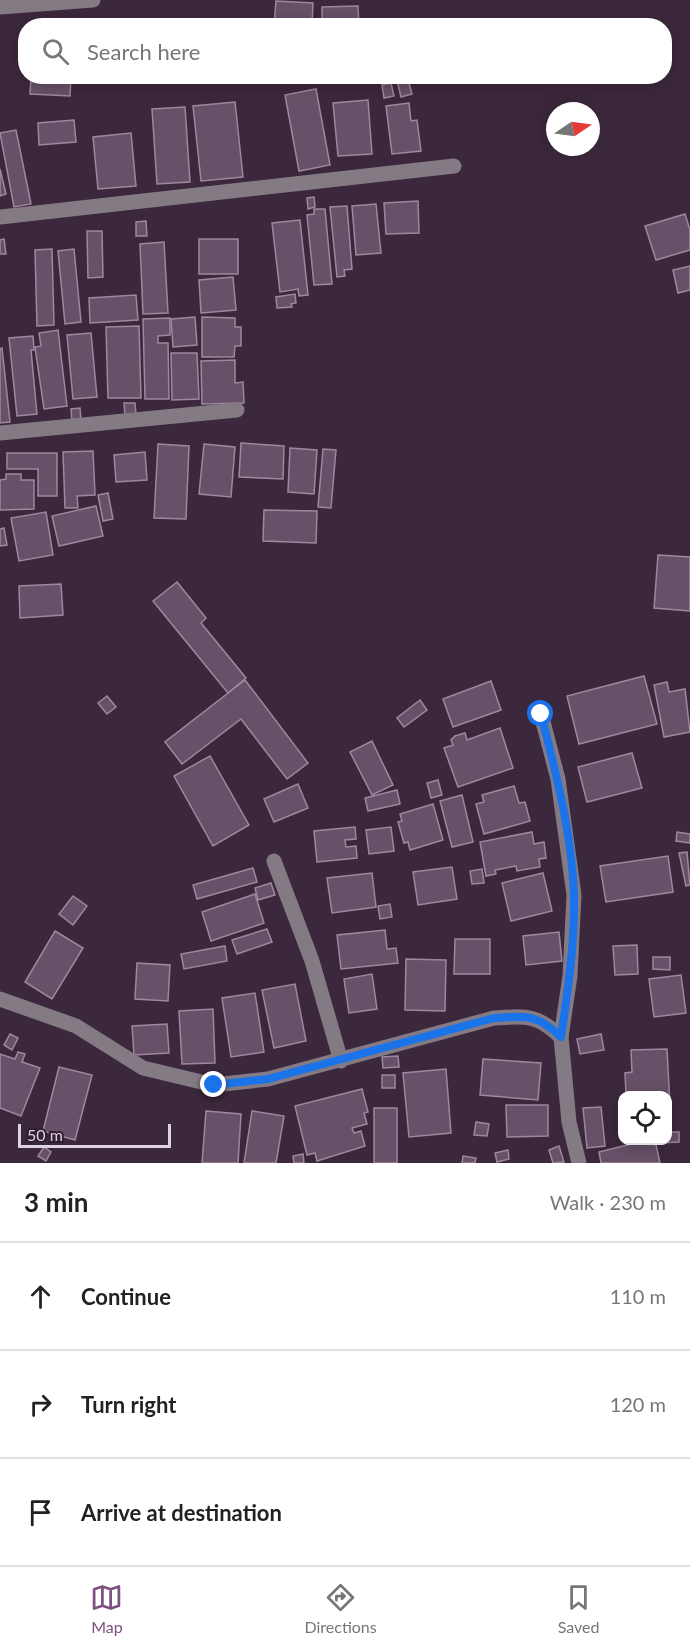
<!DOCTYPE html>
<html lang="en">
<head>
<meta charset="utf-8">
<style>
	:root { --surface:#fff; --page:#f6f6f6; --text:#222; --muted:#767676; --line:#e0e0e0; --accent:#7f5180 }
	body { margin:0; font-family:Lato,sans-serif; background:var(--page); color:var(--text) }
	.controls { position:absolute; right:18px; bottom:18px; display:grid; overflow:hidden; border-radius:12px; box-shadow:0 3px 15px #0003 }
	.controls button { width:54px; height:54px; display:grid; place-items:center; padding:0; border:0; border-bottom:2px solid var(--line); background:var(--surface); color:var(--text); font:30px sans-serif }
	.compass { position:absolute; left:546px; top:102px; width:54px; height:54px; border-radius:50%; background:var(--surface); box-shadow:0 3px 15px #0003; rotate:77deg }
	.scale { position:absolute; left:18px; bottom:15px; width:153px; box-sizing:border-box; padding-left:6px; border:3px solid #dfd2df; border-top:0; font-size:16px; line-height:21px; white-space:nowrap; color:#dfd2df; -webkit-text-stroke:4px #311e32; paint-order:stroke }
	.stop { position:absolute; width:18px; height:18px; margin:-14px; border:4px solid #1a73e8; border-radius:50%; background:#fff }
	.stop.end { background:#1a73e8; border-color:#fff; box-shadow:0 2px 6px #0008 }
	.list { margin:0; padding:0; list-style:none }
	h2 { display:flex; justify-content:space-between; align-items:center; height:78px; margin:0; padding:0 24px; font-size:26px }
	h2 small { font-size:20px; font-weight:400; color:var(--muted) }
	.list li { display:grid; grid-template-columns:39px 1fr auto; gap:18px; align-items:center; box-sizing:border-box; height:108px; padding:0 24px; border-top:2px solid var(--line) }
	.list b { display:block; font-size:22px; white-space:nowrap }
	.list em { font-size:20px; font-style:normal; color:var(--muted) }
	.icon { flex:none; width:33px; height:33px; fill:none; stroke:currentColor; stroke-width:2; stroke-linecap:round; stroke-linejoin:round }
	.map { position:relative; flex:none; width:690px; height:1163px; overflow:hidden }
	.search { position:absolute; background:var(--surface); box-shadow:0 3px 15px #0003; left:18px; right:18px; top:18px; height:66px; display:flex; align-items:center; gap:15px; box-sizing:border-box; padding:0 21px; border-radius:24px; color:var(--muted); font-size:22px }
	.sheet { height:402px; background:var(--surface) }
	nav { display:flex; justify-content:space-around; align-items:center; box-sizing:border-box; height:84px; border-top:2px solid var(--line); background:var(--surface); font-size:16px; color:var(--muted) }
	nav a { display:grid; justify-items:center; gap:3px }
	nav .on { color:var(--accent) }
	.map>svg:first-child { display:block }
	.building { fill:#675168; stroke:#9f879f; stroke-width:1.5 }
	.lines { fill:none; stroke-linecap:round; stroke-linejoin:round }
	.minor { stroke:#847a84; stroke-width:15 }
	.route { stroke:#1a73e8; stroke-width:8 }
</style>
</head>
<body>
<div class="map">
<svg width="690" height="1163" viewBox="0 0 690 1163">
	<rect width="100%" height="100%" fill="#3c283c"/>
	<!-- building -->
	<g class="building">
		<polygon points="276,1 313,3 312,26 274,26"/>
		<polygon points="358,6 359,26 322,26 322,7"/>
		<polygon points="101,19 102,26 86,26 86,21"/>
		<polygon points="31,76 71,76 70,96 30,94"/>
		<polygon points="188,76 225,76 225,78 188,80"/>
		<polygon points="396,76 407,76 412,94 401,97"/>
		<polygon points="391,83 394,96 384,98 382,85"/>
		<polygon points="316,89 330,165 299,171 285,95"/>
		<polygon points="368,100 372,154 338,156 333,103"/>
		<polygon points="235,102 243,177 201,181 193,106"/>
		<polygon points="409,103 411,121 417,120 421,151 392,154 386,106"/>
		<polygon points="185,107 190,182 157,184 152,109"/>
		<polygon points="74,120 76,142 39,145 38,123"/>
		<polygon points="16,130 31,204 14,207 0,133"/>
		<polygon points="131,133 136,186 98,189 93,137"/>
		<polygon points="0,169 6,194 0,196"/>
		<polygon points="314,197 315,207 308,209 307,198"/>
		<polygon points="418,201 419,233 386,234 384,203"/>
		<polygon points="376,204 381,253 356,255 352,206"/>
		<polygon points="347,206 352,269 344,270 345,276 337,277 330,207"/>
		<polygon points="314,209 325,209 332,284 314,285 307,215 314,214"/>
		<polygon points="685,214 690,230 690,250 656,260 645,226"/>
		<polygon points="300,220 308,295 299,296 298,289 280,292 272,223"/>
		<polygon points="146,221 147,236 136,236 136,222"/>
		<polygon points="87,231 102,231 103,277 88,278"/>
		<polygon points="4,239 6,254 0,254 0,240"/>
		<rect x="199" y="239" width="39" height="35"/>
		<polygon points="164,242 168,313 143,314 140,244"/>
		<polygon points="52,249 54,325 37,326 35,250"/>
		<polygon points="74,249 81,322 65,324 58,251"/>
		<polygon points="690,266 690,290 678,293 673,270"/>
		<polygon points="233,277 236,310 201,313 199,280"/>
		<polygon points="295,294 296,303 291,304 292,307 277,308 276,297"/>
		<polygon points="136,295 138,320 90,323 89,298"/>
		<polygon points="195,317 197,345 173,347 171,319"/>
		<polygon points="202,317 235,318 235,327 241,327 241,346 235,346 234,357 202,357"/>
		<polygon points="170,318 170,335 158,336 158,343 168,343 169,399 145,399 143,319"/>
		<polygon points="139,326 141,398 108,398 106,327"/>
		<polygon points="58,330 67,406 44,409 35,347 41,346 39,333"/>
		<polygon points="91,333 97,397 73,399 67,335"/>
		<polygon points="33,336 34,350 31,350 37,414 17,416 9,338"/>
		<polygon points="2,348 10,422 0,423 0,349"/>
		<polygon points="171,353 197,353 199,399 172,400"/>
		<polygon points="235,360 235,383 243,382 244,403 202,404 201,361"/>
		<polygon points="124,403 135,403 136,414 125,415"/>
		<polygon points="80,408 81,421 72,422 71,409"/>
		<polygon points="241,443 284,446 283,479 239,477"/>
		<polygon points="158,444 189,446 186,519 154,518"/>
		<polygon points="204,444 235,447 231,497 199,494"/>
		<polygon points="290,448 317,450 314,494 288,492"/>
		<polygon points="323,449 336,450 331,508 318,507"/>
		<polygon points="93,451 95,495 77,496 78,508 65,508 63,452"/>
		<polygon points="145,452 147,480 116,482 114,455"/>
		<polygon points="7,453 57,453 57,496 38,496 38,469 7,469"/>
		<polygon points="6,474 21,474 21,480 34,480 34,509 0,510 0,480 6,479"/>
		<polygon points="108,493 113,519 103,521 98,495"/>
		<polygon points="96,506 103,536 59,546 52,516"/>
		<polygon points="264,510 317,511 316,543 263,541"/>
		<polygon points="46,512 53,555 19,561 11,518"/>
		<polygon points="4,528 7,545 0,546 0,529"/>
		<polygon points="658,555 690,557 690,611 654,608"/>
		<polygon points="177,582 206,618 201,623 246,678 228,693 153,601"/>
		<polygon points="61,584 63,615 20,618 19,586"/>
		<polygon points="644,676 657,724 579,744 567,696"/>
		<polygon points="245,680 308,763 287,779 241,719 182,764 165,742"/>
		<polygon points="491,681 501,710 453,727 443,699"/>
		<polygon points="667,682 669,692 685,689 690,732 664,737 654,685"/>
		<polygon points="107,696 116,707 107,714 98,703"/>
		<polygon points="420,700 427,710 404,727 397,718"/>
		<polygon points="500,728 513,768 458,787 444,748 453,745 451,740 455,736 465,733 467,740"/>
		<polygon points="372,741 393,785 372,795 350,752"/>
		<polygon points="632,753 642,788 587,802 578,767"/>
		<polygon points="210,756 249,825 213,846 174,776"/>
		<polygon points="438,780 442,795 431,798 427,783"/>
		<polygon points="298,784 308,808 274,822 264,799"/>
		<polygon points="514,786 519,803 525,802 530,821 484,834 476,804 484,802 482,795"/>
		<polygon points="397,790 400,804 368,811 365,798"/>
		<polygon points="462,795 473,842 452,847 440,801"/>
		<polygon points="433,804 443,840 410,850 408,842 404,843 398,822 402,821 400,814"/>
		<polygon points="355,827 356,839 345,840 346,847 356,846 357,858 317,862 314,831"/>
		<polygon points="391,827 394,851 369,854 366,830"/>
		<polygon points="532,832 534,844 544,842 546,858 539,859 540,867 517,871 516,866 495,870 496,874 486,876 480,842"/>
		<polygon points="677,832 690,834 690,843 676,841"/>
		<polygon points="687,852 690,885 686,886 679,853"/>
		<polygon points="668,856 673,892 606,902 600,866"/>
		<polygon points="452,867 457,899 418,905 413,872"/>
		<polygon points="253,868 257,882 197,899 193,885"/>
		<polygon points="482,869 484,883 472,884 470,871"/>
		<polygon points="372,873 376,907 332,913 327,878"/>
		<polygon points="543,873 552,911 511,921 502,883"/>
		<polygon points="271,883 275,895 258,900 255,888"/>
		<polygon points="255,894 264,923 211,941 202,912"/>
		<polygon points="73,896 87,906 73,925 59,914"/>
		<polygon points="390,904 392,917 380,919 378,906"/>
		<polygon points="267,929 272,942 237,954 232,940"/>
		<polygon points="385,930 387,949 396,948 398,963 341,969 337,935"/>
		<polygon points="55,931 83,948 52,999 25,982"/>
		<polygon points="559,932 562,961 526,965 523,936"/>
		<polygon points="455,939 490,939 490,974 454,974"/>
		<polygon points="637,945 638,974 615,975 613,946"/>
		<polygon points="225,946 227,961 184,969 181,954"/>
		<polygon points="653,957 670,957 670,970 653,969"/>
		<polygon points="406,959 446,960 445,1011 405,1010"/>
		<polygon points="137,963 170,965 168,1001 135,999"/>
		<polygon points="372,974 377,1009 349,1013 344,979"/>
		<polygon points="681,975 686,1013 654,1017 649,979"/>
		<polygon points="295,984 306,1041 274,1048 262,990"/>
		<polygon points="255,993 264,1052 231,1057 222,998"/>
		<polygon points="213,1009 215,1063 182,1064 179,1011"/>
		<polygon points="167,1024 169,1053 134,1055 132,1026"/>
		<polygon points="10,1034 18,1038 12,1050 4,1045"/>
		<polygon points="601,1034 604,1050 580,1054 577,1039"/>
		<polygon points="667,1049 671,1125 668,1125 668,1096 626,1094 625,1073 632,1072 631,1050"/>
		<polygon points="18,1052 25,1054 22,1062 40,1068 21,1116 0,1108 0,1054 15,1059"/>
		<polygon points="398,1056 399,1067 383,1068 382,1057"/>
		<polygon points="483,1059 541,1063 538,1100 480,1095"/>
		<polygon points="59,1067 92,1075 75,1140 43,1131"/>
		<polygon points="446,1069 451,1133 409,1137 403,1073"/>
		<rect x="382" y="1075" width="13" height="13"/>
		<polygon points="362,1089 368,1112 364,1113 367,1124 352,1128 354,1133 361,1131 365,1146 317,1161 315,1153 307,1155 295,1106"/>
		<polygon points="506,1105 548,1105 548,1136 507,1137"/>
		<polygon points="601,1107 605,1146 587,1148 583,1108"/>
		<rect x="374" y="1108" width="23" height="55"/>
		<polygon points="206,1111 241,1114 238,1163 202,1163"/>
		<polygon points="252,1111 284,1116 276,1163 244,1163"/>
		<polygon points="476,1122 489,1124 487,1136 474,1135"/>
		<polygon points="668,1132 679,1132 679,1142 661,1143 661,1140 668,1140"/>
		<polygon points="647,1140 655,1140 660,1163 601,1163 599,1152"/>
		<polygon points="559,1146 564,1162 553,1163 549,1150"/>
		<polygon points="44,1147 51,1152 46,1161 38,1156"/>
		<polygon points="508,1150 509,1159 497,1162 495,1153"/>
		<polygon points="303,1154 304,1163 294,1163 293,1156"/>
		<polygon points="463,1156 476,1158 475,1163 462,1163"/>
	</g>
	<g class="lines">
		<!-- minor -->
		<g class="minor">
			<polyline points="0,7 93,0"/>
			<polyline points="0,217 454,166"/>
			<polyline points="0,433 237,410"/>
			<polyline points="541,714 558,779 574,895 570,976 561,1037 569,1122 579,1163"/>
			<polyline points="274,861 312,961 341,1061"/>
			<path d="M0 999 76 1026 143 1068 214 1085 268 1079 494 1018C526 1016 537 1014 561 1037"/>
		</g>
	</g>
	<g class="lines">
		<!-- route -->
		<path class="route" d="M214 1085 268 1079 494 1018C526 1016 537 1014 561 1037 568 990 575 942 574 895 572 834 556 773 541 714"/>
	</g>
</svg>
<div class="controls">
<button><svg class="icon" aria-label="locate" viewBox="0 0 24 24"><circle cx="12" cy="12" r="6"/><path d="M12 2v4M12 18v4M2 12h4M18 12h4"/></svg></button>
</div>
<svg class="compass" viewBox="-18 -18 36 36"><path d="M0-13l5 13h-10z" fill="#e53935"/><path d="M0 13l5-13h-10z" fill="#767676"/></svg>
<div class="scale">50 m</div>
<div class="stop" style="left:541px;top:714px"></div>
<div class="stop end" style="left:214px;top:1085px"></div>
<div class="search"><svg class="icon" aria-label="search" viewBox="0 0 24 24"><circle cx="10" cy="10" r="6"/><path d="M15 15l6 6"/></svg>Search here</div>
</div>
<section class="sheet">
<h2>3 min<small>Walk · 230 m</small></h2>
<ul class="list">
<li><svg class="icon" aria-label="ahead" viewBox="0 0 24 24"><path d="M12 20V5M6 11l6-6 6 6"/></svg><div><b>Continue</b></div><em>110 m</em></li>
<li><svg class="icon" aria-label="right" viewBox="0 0 24 24"><path d="M7 20v-9h11M14 6l5 5-5 5"/></svg><div><b>Turn right</b></div><em>120 m</em></li>
<li><svg class="icon" aria-label="arrive" viewBox="0 0 24 24"><path d="M6 21V4h12l-3 4 3 4H6"/></svg><div><b>Arrive at destination</b></div></li>
</ul>
</section>
<nav>
<a class="on"><svg class="icon" aria-label="map" viewBox="0 0 24 24"><path d="M3 6l6-2 6 2 6-2v14l-6 2-6-2-6 2zM9 4v14M15 6v14"/></svg>Map</a>
<a><svg class="icon" aria-label="directions" viewBox="0 0 24 24"><path d="M12 3l9 9-9 9-9-9zM9 14v-3h6M13 9l2 2-2 2"/></svg>Directions</a>
<a><svg class="icon" aria-label="saved" viewBox="0 0 24 24"><path d="M7 4h10v16l-5-4-5 4z"/></svg>Saved</a>
</nav>
</body>
</html>
